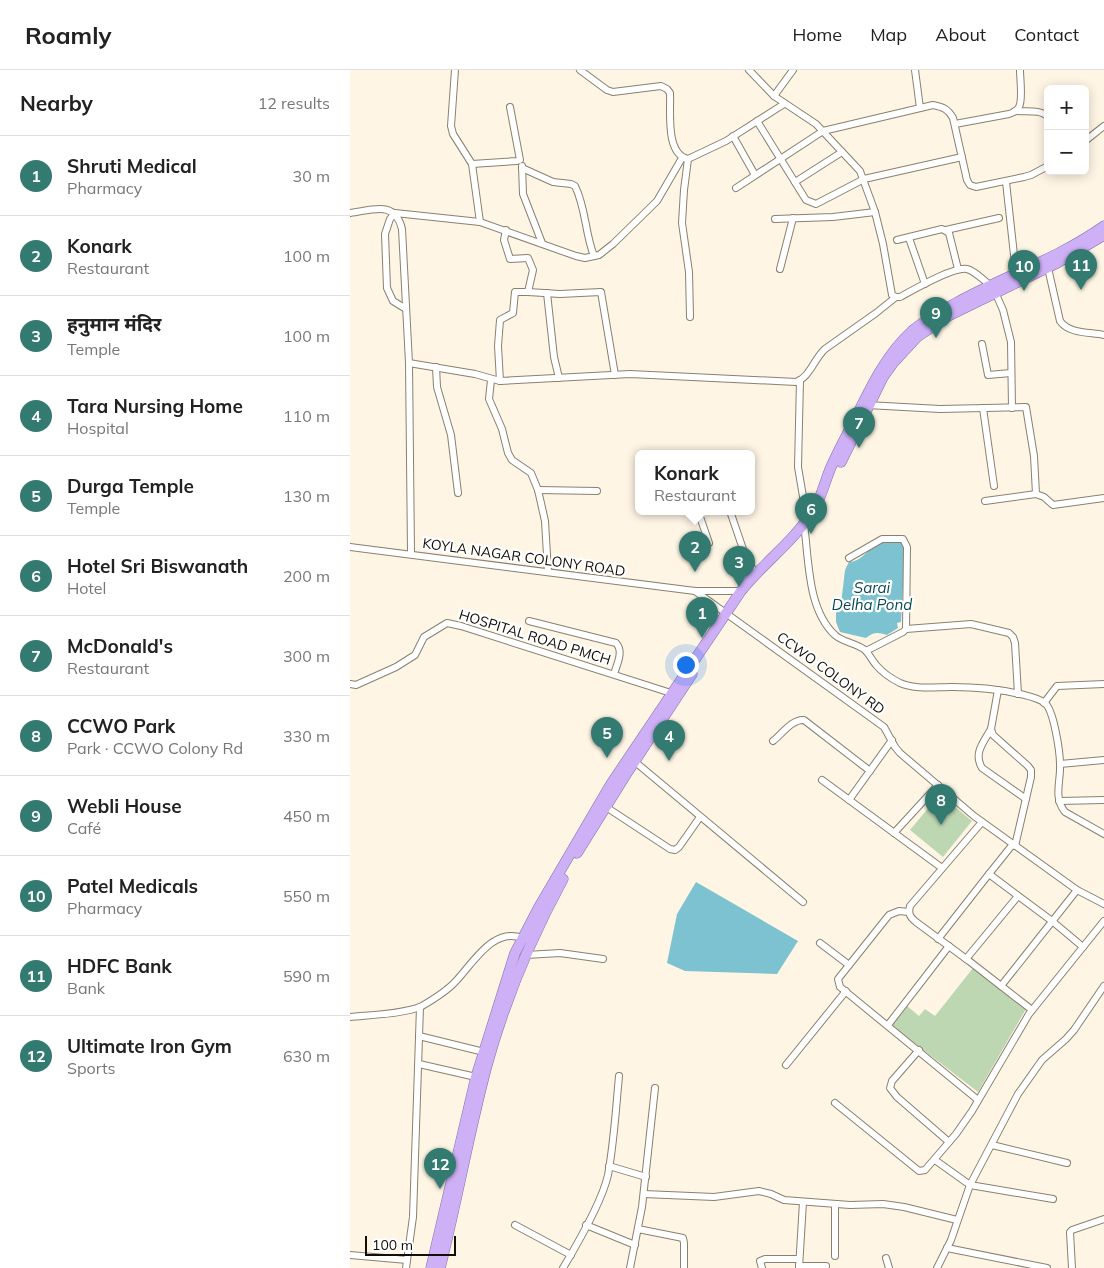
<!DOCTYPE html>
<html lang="en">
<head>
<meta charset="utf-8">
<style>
	:root { --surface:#fff; --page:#f2f2f2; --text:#222; --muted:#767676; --line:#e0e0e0; --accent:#337a71 }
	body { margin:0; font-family:Mulish,"Noto Sans Devanagari",sans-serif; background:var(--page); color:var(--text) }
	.controls { position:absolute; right:15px; top:15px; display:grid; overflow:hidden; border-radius:8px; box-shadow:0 2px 12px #0003 }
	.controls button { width:45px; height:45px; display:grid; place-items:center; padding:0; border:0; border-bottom:1px solid var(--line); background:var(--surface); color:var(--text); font:25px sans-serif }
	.scale { position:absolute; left:15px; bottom:12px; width:91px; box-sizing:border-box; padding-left:5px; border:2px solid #110e07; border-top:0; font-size:14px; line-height:18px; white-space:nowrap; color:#110e07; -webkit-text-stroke:4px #fff; paint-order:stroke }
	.you { position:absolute; left:335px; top:594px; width:18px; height:18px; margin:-12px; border:4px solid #fff; border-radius:50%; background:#1a73e8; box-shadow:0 0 0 8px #1a73e833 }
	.badge { display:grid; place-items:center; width:32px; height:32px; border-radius:50%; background:var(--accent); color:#fff; font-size:16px; font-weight:700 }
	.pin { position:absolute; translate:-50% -41px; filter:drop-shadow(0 1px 2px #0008) }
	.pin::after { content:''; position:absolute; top:26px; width:18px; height:15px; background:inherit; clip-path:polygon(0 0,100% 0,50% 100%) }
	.popup { position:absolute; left:285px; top:380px; width:120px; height:65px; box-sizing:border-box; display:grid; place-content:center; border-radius:8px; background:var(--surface); filter:drop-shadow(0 1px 4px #0005); font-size:16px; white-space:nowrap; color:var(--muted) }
	.popup b { font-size:19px; color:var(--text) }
	.popup::after { content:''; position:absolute; left:50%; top:100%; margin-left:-10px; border:10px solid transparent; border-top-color:var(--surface) }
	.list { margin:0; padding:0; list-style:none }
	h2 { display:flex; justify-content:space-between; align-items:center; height:65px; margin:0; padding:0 20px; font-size:21px }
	h2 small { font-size:16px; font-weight:400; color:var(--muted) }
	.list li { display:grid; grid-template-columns:32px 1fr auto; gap:15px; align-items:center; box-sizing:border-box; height:80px; padding:0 20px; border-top:1px solid var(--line) }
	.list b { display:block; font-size:19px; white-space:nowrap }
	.list p { margin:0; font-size:16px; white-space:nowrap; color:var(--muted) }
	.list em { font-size:16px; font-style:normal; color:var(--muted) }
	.map { position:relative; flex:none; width:754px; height:1198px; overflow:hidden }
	header { display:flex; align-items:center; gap:30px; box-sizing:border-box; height:70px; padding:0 25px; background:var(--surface); border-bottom:1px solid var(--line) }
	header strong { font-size:24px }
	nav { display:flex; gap:28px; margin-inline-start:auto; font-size:18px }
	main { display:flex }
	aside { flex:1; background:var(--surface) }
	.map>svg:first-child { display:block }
	.park { fill:#bed7b3 }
	.water { fill:#7dc2d0 }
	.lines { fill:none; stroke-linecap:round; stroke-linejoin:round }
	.minor-casing { stroke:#8a806e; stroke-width:8 }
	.trunk-casing { stroke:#836ba2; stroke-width:11 }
	.minor { stroke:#fff; stroke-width:6 }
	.trunk { stroke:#ceb0f7; stroke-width:10 }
	.labels { text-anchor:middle; stroke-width:4.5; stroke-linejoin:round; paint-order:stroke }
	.street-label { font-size:14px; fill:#110e07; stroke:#fff }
	.water-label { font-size:15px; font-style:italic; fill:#084853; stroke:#fff }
</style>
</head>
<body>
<header>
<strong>Roamly</strong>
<nav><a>Home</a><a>Map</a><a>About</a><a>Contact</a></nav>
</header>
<main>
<aside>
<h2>Nearby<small>12 results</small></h2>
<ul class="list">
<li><span class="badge">1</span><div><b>Shruti Medical</b><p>Pharmacy</p></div><em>30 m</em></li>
<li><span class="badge">2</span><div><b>Konark</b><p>Restaurant</p></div><em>100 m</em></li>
<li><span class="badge">3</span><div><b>हनुमान मंदिर</b><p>Temple</p></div><em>100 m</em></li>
<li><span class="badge">4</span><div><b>Tara Nursing Home</b><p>Hospital</p></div><em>110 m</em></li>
<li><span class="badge">5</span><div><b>Durga Temple</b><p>Temple</p></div><em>130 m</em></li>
<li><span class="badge">6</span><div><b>Hotel Sri Biswanath</b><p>Hotel</p></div><em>200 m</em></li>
<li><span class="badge">7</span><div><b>McDonald's</b><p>Restaurant</p></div><em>300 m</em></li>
<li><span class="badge">8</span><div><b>CCWO Park</b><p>Park · CCWO Colony Rd</p></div><em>330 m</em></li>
<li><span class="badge">9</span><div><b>Webli House</b><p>Café</p></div><em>450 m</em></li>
<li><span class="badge">10</span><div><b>Patel Medicals</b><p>Pharmacy</p></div><em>550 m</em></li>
<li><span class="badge">11</span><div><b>HDFC Bank</b><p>Bank</p></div><em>590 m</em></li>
<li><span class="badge">12</span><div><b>Ultimate Iron Gym</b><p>Sports</p></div><em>630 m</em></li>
</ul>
</aside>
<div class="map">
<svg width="754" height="1198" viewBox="0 0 754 1198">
	<rect width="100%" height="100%" fill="#fef5e5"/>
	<!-- park -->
	<g class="park">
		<polygon points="590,724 622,751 593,787 560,760"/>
		<polygon points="623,898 676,939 628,1022 541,955 556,935 569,946 575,939 585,946"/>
	</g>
	<!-- water -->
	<g class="water">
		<path d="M540 471 553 472 555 478 551 552 547 553 548 558 537 565C528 562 523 562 516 568L490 562 486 552V540L491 534 495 500 499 492C510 492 516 482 524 476 528 473 535 472 540 471Z"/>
		<polygon points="346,812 448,871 427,904 335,901 317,893 327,844"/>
	</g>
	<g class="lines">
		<!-- minor casing -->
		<g class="minor-casing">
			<g id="minor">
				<polyline points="105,0 101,56 103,64 122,94 130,152"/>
				<path d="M230 0 257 20 263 22 311 16 317 19 320 23C321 41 315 84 338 89L376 71 434 34"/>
				<path d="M399 0 424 26 466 54 510 101 525 142 533 174 542 225 546 227H550C563 220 604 196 617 199 625 201 633 210 640 215"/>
				<polyline points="565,0 570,38"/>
				<polyline points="424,26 443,0"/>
				<path d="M665 41C676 42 691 39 698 47"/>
				<polyline points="407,51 456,130 466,134 514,109 612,87"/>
				<path d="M605 54 659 44C662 43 667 41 669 37 673 30 670 9 670 0"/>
				<polyline points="383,66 405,105"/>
				<polyline points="735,71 754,56"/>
				<polyline points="338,89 334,120 332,153 339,202 340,247"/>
				<polyline points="122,94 167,91 170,90 160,37"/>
				<polyline points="172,96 173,124 192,173"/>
				<path d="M172 98 203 112 221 114 225 116C236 138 235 164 244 186"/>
				<polyline points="445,112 492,82"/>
				<polyline points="656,112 666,203"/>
				<path d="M386 118 473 61 583 35C593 37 598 39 603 48L617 110 620 115 626 117 674 107 681 105 698 96"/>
				<path d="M0 143C23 140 45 130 52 159L59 293 61 483"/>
				<polyline points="425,149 483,147 525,142"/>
				<polyline points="596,160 649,148"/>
				<polyline points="559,168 575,214"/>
				<polyline points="547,170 592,159 599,163 608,199"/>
				<path d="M698 198 710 251C719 264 740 262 754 265"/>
				<polyline points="430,199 443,148"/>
				<polyline points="178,222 210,224 251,222 265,305"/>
				<polyline points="645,222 653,240 661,272 662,338"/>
				<polyline points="197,223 204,287 209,308"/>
				<polyline points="56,239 43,231 37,218 35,164 40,149 45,143 130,152 226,186 235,188 249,185 263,174 307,131 332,88"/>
				<polyline points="632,274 638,305 661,303"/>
				<path d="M59 293 125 304 150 311 280 304 446 312C460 307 464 289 475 279L526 243 546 227"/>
				<polyline points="86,297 87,317 101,365 108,423"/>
				<polyline points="141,310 139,329 152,359 158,383 162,390 181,403 188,420 195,451 198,502"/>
				<polyline points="450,310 448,397 457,450"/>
				<polyline points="150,311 148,276 150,250 163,243 165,222 178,222 183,200 178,188 160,189 154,170 156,160"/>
				<polyline points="517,335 590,339 676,337 684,386 686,424 694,427 703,435 754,428"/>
				<polyline points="633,338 644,416"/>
				<polyline points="188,420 247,421"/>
				<polyline points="635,431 686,424"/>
				<polyline points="348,441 359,473"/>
				<polyline points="380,441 394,482 405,504"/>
				<path d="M454 454C459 489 457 539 485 565 492 572 506 573 515 580 519 584 522 590 526 595 532 602 542 609 550 613 567 620 585 617 602 617 625 617 648 619 670 624 678 626 688 628 695 633 704 641 710 682 710 695 711 711 703 727 715 742L754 764"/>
				<polyline points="0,477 345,521 391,521"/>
				<polyline points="499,488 532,469 553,469 557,477 556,559 553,562 516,581"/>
				<polyline points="345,521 534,657 545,677 550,683 624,746 727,820 754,834"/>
				<path d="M179 551 266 573C274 581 267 594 264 604"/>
				<polyline points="556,559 621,554 659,563 663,567 665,573 668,624"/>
				<polyline points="0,614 6,615 46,597 65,585 74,567 97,553 111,556 321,623"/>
				<polyline points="648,620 641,659 643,665 678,696 681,700 681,707 665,776"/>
				<polyline points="694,633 707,616 754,614"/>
				<path d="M641 659C634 672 623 683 632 698L676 729"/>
				<path d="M423 671C432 664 442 649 454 650L520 701"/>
				<polyline points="284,691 453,832"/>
				<polyline points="710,694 754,690"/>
				<polyline points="472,710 592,798"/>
				<polyline points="499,730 542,670"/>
				<polyline points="709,731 754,730"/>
				<polyline points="256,737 320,779 325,780 329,777 350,747"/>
				<path d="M632 752 560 836C558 844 560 847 566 852L619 891 682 940"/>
				<polyline points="544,763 588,715"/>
				<polyline points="639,804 663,774"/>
				<polyline points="559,842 549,841 539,845 488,909 490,917 628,1030"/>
				<polyline points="588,869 639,804 702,851 733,877"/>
				<polyline points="470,873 499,895"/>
				<polyline points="176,885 210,883 253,889"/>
				<polyline points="616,889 668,826"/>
				<polyline points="651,916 727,820"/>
				<path d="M0 947C19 945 55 944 72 936 84 929 97 921 106 911 124 892 144 855 175 869"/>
				<polyline points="538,955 599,876"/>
				<polyline points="69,966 134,982"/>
				<polyline points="569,980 542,1011 540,1018 547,1027 599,1072"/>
				<polyline points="69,994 126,1007"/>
				<polyline points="436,995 496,921"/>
				<polyline points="485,1033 569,1101 575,1100 606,1064 622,1041 679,944 754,851"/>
				<polyline points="642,1075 717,1093"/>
				<polyline points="585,1090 620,1115 703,1129"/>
				<polyline points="259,1096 296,1107"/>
				<polyline points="294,1124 364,1127 409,1121 421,1124 434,1130 500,1135 533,1134 554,1137 607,1150"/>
				<polyline points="165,1155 221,1185"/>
				<polyline points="236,1155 285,1175"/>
				<polyline points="288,1159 333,1168 334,1173 334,1198"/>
				<polyline points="597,1178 697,1198"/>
				<polyline points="0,1185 57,1190"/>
				<polyline points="485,1186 485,1134"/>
				<polyline points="536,1188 539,1198"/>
				<polyline points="449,1196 476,1196"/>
				<polyline points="56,1198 63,1147 70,937"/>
				<path d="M213 1198C228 1173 252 1132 258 1105 264 1072 266 1038 269 1006"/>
				<polyline points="280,1198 292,1137 305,1018"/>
				<polyline points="412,1198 410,1191 415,1189 449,1189"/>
				<polyline points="449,1198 453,1132"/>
				<polyline points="587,1198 601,1170 620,1115 668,1024 692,990 716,969 724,960 754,916"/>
				<polyline points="722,1198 720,1162 722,1160 754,1149"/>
			</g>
		</g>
		<!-- trunk casing -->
		<g class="trunk-casing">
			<g id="trunk">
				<polyline points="491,392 533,307 543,293 567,267 600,245 707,193 754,165"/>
				<polyline points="227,783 275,706 342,604"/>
				<path d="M81 1198 126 1007 165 883 189 837 261 714 391 521C414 492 445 471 464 439 472 426 475 411 481 397 489 379 499 361 508 343 523 313 537 284 562 261 575 250 591 241 606 233 655 206 709 188 754 156"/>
				<path d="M90 1198C107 1131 119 1062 137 995 155 930 181 868 213 809"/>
			</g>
		</g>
		<!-- minor -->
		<use href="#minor" class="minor"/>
		<!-- trunk -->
		<use href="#trunk" class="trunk"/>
	</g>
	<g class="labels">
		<!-- street labels -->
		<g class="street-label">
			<text transform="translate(174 487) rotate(8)" y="5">KOYLA NAGAR COLONY ROAD</text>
			<text transform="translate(185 567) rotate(17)" y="5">HOSPITAL ROAD PMCH</text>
			<text transform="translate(481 603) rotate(36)" y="5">CCWO COLONY RD</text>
		</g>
		<!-- water labels -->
		<g class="water-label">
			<text x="522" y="523">Sarai<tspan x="522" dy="17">Delha Pond</tspan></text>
		</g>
	</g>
</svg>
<div class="controls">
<button>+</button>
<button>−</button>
</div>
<div class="scale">100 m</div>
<div class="you"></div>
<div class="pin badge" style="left:352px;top:568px">1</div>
<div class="pin badge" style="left:345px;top:502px">2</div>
<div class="popup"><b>Konark</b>Restaurant</div>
<div class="pin badge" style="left:389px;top:517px">3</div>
<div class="pin badge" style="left:319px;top:691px">4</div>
<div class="pin badge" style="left:257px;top:688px">5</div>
<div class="pin badge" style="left:461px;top:464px">6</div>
<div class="pin badge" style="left:509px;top:378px">7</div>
<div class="pin badge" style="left:591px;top:755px">8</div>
<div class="pin badge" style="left:586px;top:268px">9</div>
<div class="pin badge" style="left:674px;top:221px">10</div>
<div class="pin badge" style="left:731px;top:220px">11</div>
<div class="pin badge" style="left:90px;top:1119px">12</div>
</div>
</main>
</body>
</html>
